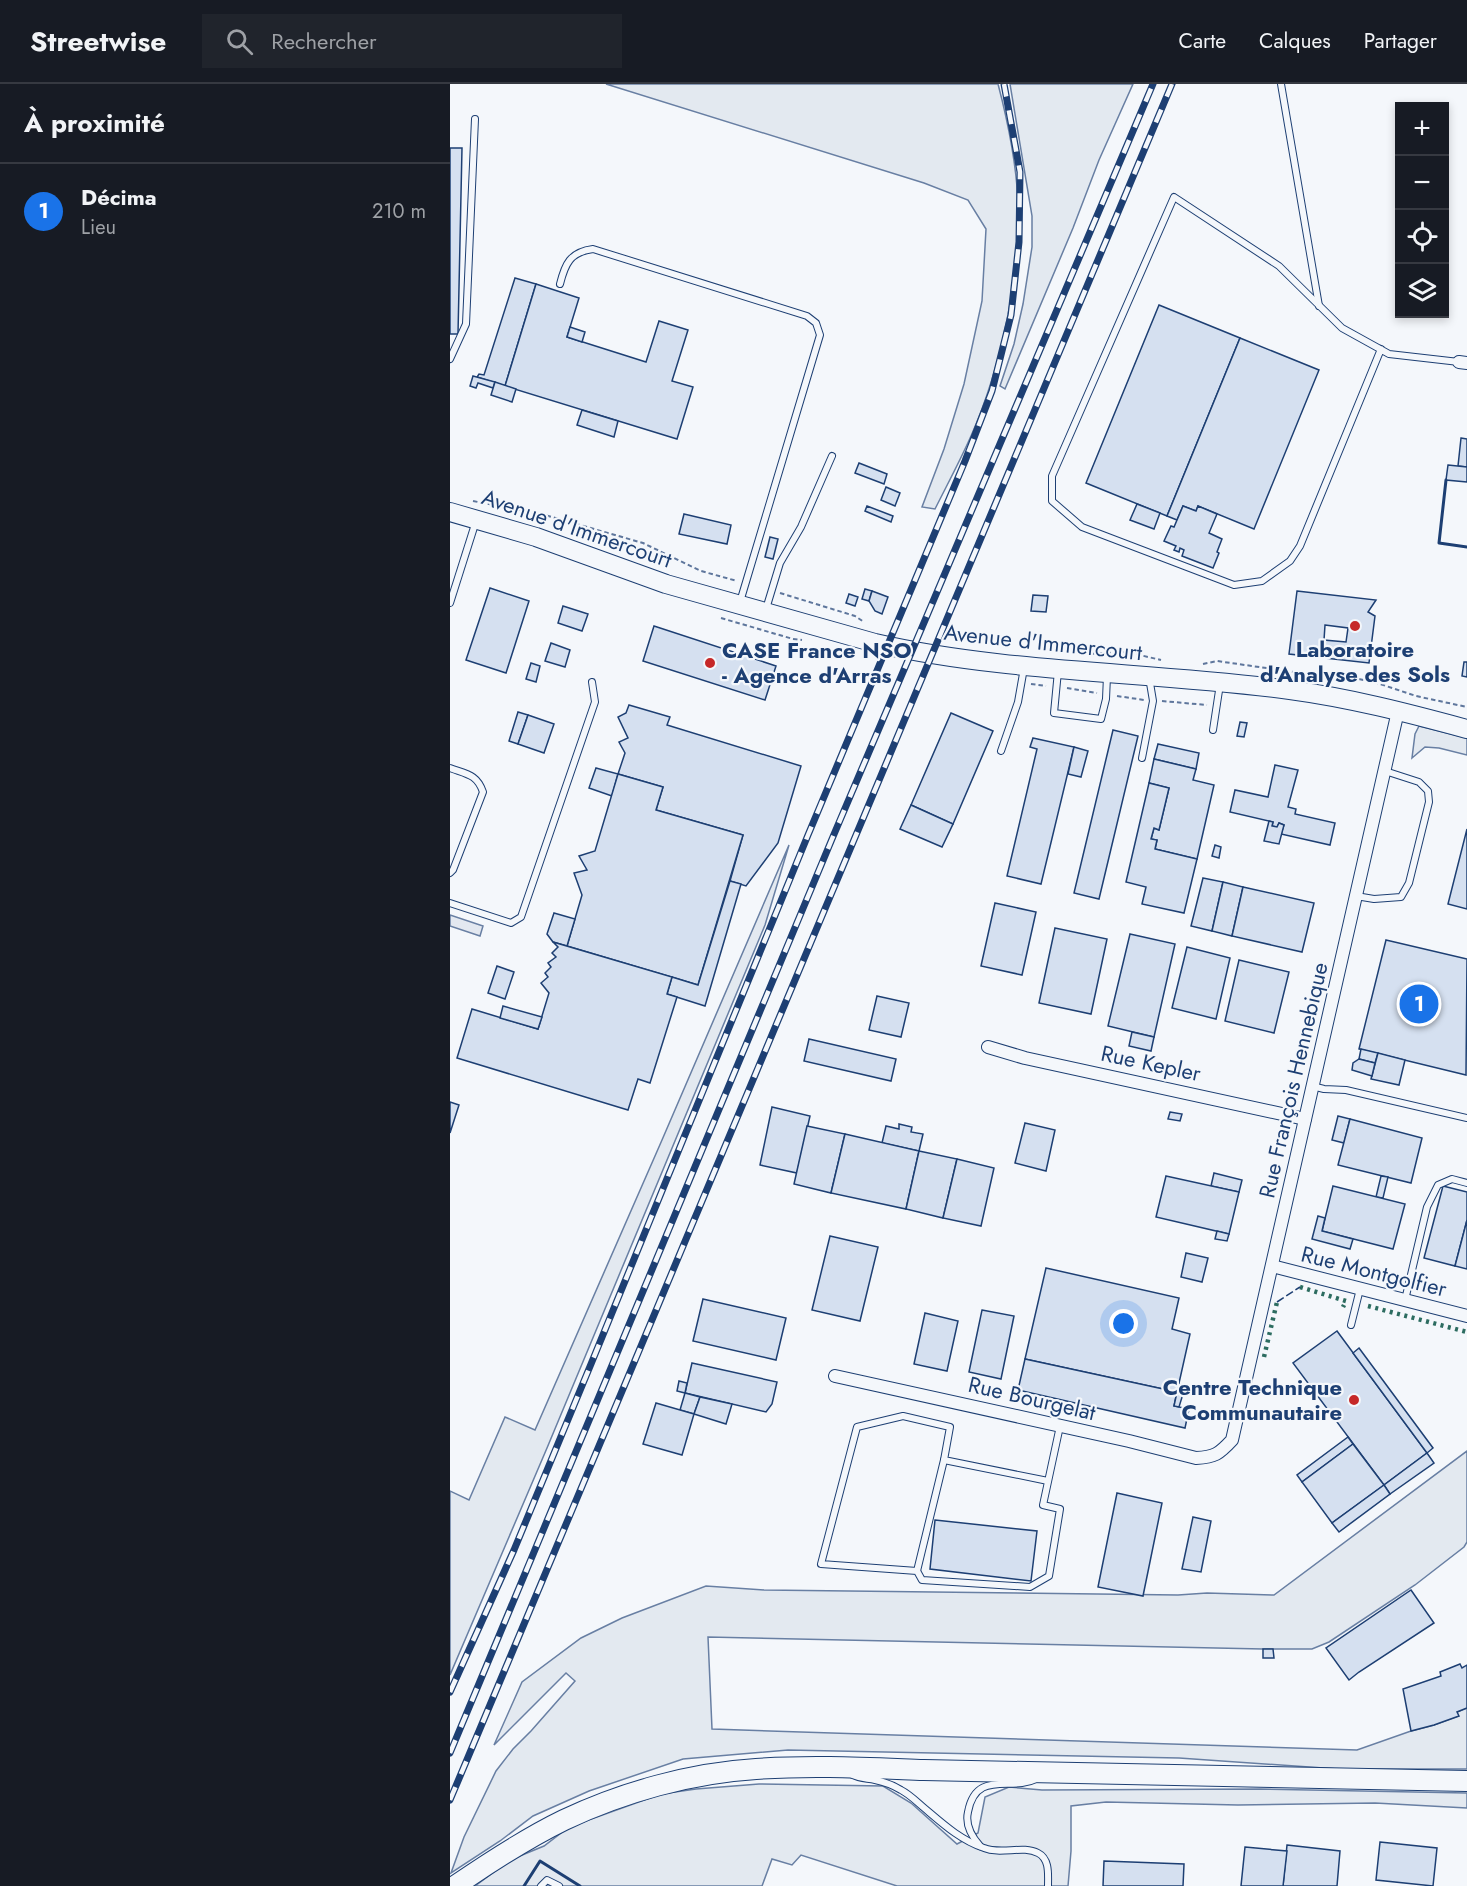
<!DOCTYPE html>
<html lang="fr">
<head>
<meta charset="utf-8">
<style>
	:root { --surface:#171b24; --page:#20242c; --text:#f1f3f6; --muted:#9ea1a6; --line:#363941; --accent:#1a73e8 }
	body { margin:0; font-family:Jost,sans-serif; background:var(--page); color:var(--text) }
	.controls { position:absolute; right:18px; top:18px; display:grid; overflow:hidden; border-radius:0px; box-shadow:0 3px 9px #0003 }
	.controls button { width:54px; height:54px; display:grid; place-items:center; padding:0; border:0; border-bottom:2px solid var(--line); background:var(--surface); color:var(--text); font:30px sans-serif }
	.you { position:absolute; left:674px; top:1240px; width:21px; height:21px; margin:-15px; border:4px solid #fff; border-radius:50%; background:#1a73e8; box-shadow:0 0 0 9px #1a73e833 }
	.badge { display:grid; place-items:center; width:39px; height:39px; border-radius:50%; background:var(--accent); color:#fff; font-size:20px; font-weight:700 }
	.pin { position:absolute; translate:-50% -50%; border:3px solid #fff; box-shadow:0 2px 6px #0006 }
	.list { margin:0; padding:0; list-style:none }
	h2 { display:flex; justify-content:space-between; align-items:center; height:78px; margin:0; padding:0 24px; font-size:26px }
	h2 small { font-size:20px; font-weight:400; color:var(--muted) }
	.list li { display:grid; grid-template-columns:39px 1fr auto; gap:18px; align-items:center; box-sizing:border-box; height:96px; padding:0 24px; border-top:2px solid var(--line) }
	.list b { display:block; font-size:22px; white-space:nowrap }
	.list p { margin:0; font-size:20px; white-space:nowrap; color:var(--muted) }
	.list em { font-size:20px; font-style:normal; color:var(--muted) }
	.icon { flex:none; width:33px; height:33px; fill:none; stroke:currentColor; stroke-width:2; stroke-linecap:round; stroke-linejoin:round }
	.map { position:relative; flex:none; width:1017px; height:1802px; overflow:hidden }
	header { display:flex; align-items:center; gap:36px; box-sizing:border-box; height:84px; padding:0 30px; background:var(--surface); border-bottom:2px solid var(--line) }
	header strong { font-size:28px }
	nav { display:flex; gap:33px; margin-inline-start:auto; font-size:21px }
	.search { width:420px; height:54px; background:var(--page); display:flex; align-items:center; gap:15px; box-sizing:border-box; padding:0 21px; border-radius:0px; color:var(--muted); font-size:22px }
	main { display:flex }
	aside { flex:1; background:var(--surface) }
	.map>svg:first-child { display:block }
	.green { fill:#e3e9f0; stroke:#687fa3; stroke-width:1.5 }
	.parking { fill:#e3e8f0; stroke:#687fa3; stroke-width:1.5 }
	.building { fill:#d5e0f0; stroke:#1d3f73; stroke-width:1.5; fill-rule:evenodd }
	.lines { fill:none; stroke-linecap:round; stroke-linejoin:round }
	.lane-casing { stroke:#1d3f73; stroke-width:8 }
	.street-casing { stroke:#1d3f73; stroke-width:14 }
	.secondary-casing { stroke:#1d3f73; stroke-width:20 }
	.primary-casing { stroke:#1d3f73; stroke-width:22 }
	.path { stroke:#5e769c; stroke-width:2; stroke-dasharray:4.5 3; stroke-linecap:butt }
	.lane { stroke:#f4f7fb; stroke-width:6 }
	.street { stroke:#f4f7fb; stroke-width:12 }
	.secondary { stroke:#f4f7fb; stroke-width:18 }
	.primary { stroke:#f4f7fb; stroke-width:20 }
	.rail-casing { stroke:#1d3f73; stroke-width:7 }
	.rail { stroke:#f4f7fb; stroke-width:4.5; stroke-dasharray:14; stroke-linecap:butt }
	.hedge { stroke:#2c6c60; stroke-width:4.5; stroke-dasharray:3 4.5; stroke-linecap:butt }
	.fence { stroke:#1d3f73; stroke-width:1.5; stroke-dasharray:8 3; stroke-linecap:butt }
	.wall { stroke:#1d3f73; stroke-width:3 }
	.poi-dot { fill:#c62828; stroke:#f4f7fb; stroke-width:2 }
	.labels { text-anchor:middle; stroke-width:4.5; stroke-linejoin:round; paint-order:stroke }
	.street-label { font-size:22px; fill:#1d3f73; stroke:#f4f7fb }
	.poi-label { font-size:22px; font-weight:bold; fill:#1d3f73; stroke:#f4f7fb }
</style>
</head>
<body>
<header>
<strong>Streetwise</strong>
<div class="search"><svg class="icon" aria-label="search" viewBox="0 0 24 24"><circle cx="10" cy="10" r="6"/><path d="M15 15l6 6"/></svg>Rechercher</div>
<nav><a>Carte</a><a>Calques</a><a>Partager</a></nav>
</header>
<main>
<aside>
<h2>À proximité<small></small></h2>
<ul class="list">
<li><span class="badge">1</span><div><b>Décima</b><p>Lieu</p></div><em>210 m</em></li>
</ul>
</aside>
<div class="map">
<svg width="1017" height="1802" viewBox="0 0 1017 1802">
	<rect width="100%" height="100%" fill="#f4f7fb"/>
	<!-- green -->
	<g class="green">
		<path d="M156 0H548C558 38 566 77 568 117 571 190 551 284 521 352 510 377 497 401 485 425L472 423 494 365 514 300 532 217 536 145 518 116 474 99Z"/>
		<polygon points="560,0 683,0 649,76 623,144 555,305 550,302 564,260 573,220 582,163 582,132"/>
		<polygon points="969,642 1017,654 1017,671 989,664 975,663 962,674 965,650"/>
		<polygon points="339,761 315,841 97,1364 0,1591 0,1407 19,1416 55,1333 85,1346 212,1056"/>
		<polygon points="1017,1367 1017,1458 1014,1463 965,1501 879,1558 862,1565 813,1565 258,1553 262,1645 907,1666 961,1647 984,1641 1008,1632 1007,1628 1017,1624 1017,1685 888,1685 729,1674 338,1666 233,1675 139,1707 83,1732 50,1757 1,1789 14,1753 46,1687 63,1665 81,1647 125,1597 116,1589 44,1661 72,1598 131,1554 172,1534 256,1502 314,1506 728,1511 757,1509 824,1511"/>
		<polygon points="309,1700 433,1702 461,1719 507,1760 528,1749 535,1713 559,1703 592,1706 810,1705 1017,1709 1017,1724 925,1719 788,1721 656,1718 621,1722 621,1767 618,1802 447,1802 351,1771 342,1781 322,1775 312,1802 25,1802 60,1776 94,1762 119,1743 211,1710 246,1705"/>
	</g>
	<!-- parking -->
	<polygon class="parking" points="0,831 33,842 30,852 0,842"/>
	<!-- building -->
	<g class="building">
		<polygon points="0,64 12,64 8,250 0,250"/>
		<polygon points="65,194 86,200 55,302 27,293 29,290 34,291"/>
		<polygon points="86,200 129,214 117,253 196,278 209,237 238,246 222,297 243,303 227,355 55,302"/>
		<polygon points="709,221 790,254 717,432 636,399"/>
		<polygon points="120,243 135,248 132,258 117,253"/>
		<polygon points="790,254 869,286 804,445 748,422 746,427 733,422 727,436 717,432"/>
		<polygon points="23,292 45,298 43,304 28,299 26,304 20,302"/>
		<polygon points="45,298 66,305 62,318 41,311"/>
		<polygon points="132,326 168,337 164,353 127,341"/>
		<polygon points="1011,354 1017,355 1017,383 1008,382"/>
		<polygon points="409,379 437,390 434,400 405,389"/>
		<polygon points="998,381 1017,383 1017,398 996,396"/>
		<polygon points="436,403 450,409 445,422 431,416"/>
		<polygon points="687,420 710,429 704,445 680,436"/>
		<polygon points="417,422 443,432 441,438 415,427"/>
		<polygon points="733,422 746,427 748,422 767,430 759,449 772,455 767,468 769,469 763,484 732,472 734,466 730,464 729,468 724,466 726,462 714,457 721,442 724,443"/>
		<polygon points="234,430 281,441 277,460 229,450"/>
		<polygon points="320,453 328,455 323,475 315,473"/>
		<polygon points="40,504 79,517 56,589 16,576"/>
		<polygon points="415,505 422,507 419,517 412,515"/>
		<polygon points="422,507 438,513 432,530 425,527 419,517"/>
		<path d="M847 507 926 516 918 528 925 532 919 579 839 570ZM875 541 898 544 896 558 874 556Z"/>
		<polygon points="399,510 408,513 405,522 396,519"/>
		<polygon points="583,511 598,512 596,528 581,527"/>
		<polygon points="113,522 138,530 132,547 108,539"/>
		<polygon points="204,542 326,582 315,616 193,577"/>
		<polygon points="101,559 120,566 115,583 95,577"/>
		<polygon points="1014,578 1017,578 1017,593 1012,592"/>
		<polygon points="81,579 90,582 86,598 76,595"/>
		<polygon points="179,621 220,633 217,641 351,682 328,759 296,802 280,797 293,751 206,726 213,703 168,690 175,669 169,658 178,654 168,633 176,629"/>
		<polygon points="68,628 78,631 68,660 59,657"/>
		<polygon points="501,629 543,647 503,740 461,721"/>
		<polygon points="78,631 104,640 94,669 68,660"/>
		<polygon points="790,638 797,639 794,653 787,652"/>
		<polygon points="663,646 688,652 649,815 624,809"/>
		<polygon points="583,654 624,663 591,800 557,792 587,665 580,663"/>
		<polygon points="708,660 749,669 746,685 704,675"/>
		<polygon points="624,663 638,667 631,693 618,690"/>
		<polygon points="704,675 746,685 743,696 764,701 747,775 705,765 707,756 701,755 704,744 709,746 719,704 699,699"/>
		<polygon points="825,681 848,686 838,723 846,725 845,730 885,739 880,761 831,750 834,741 829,739 827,743 822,742 823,738 780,728 785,706 818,713"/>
		<polygon points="146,684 168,690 162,712 139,704"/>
		<polygon points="168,690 213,703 206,726 293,751 248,901 117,862 132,811 124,789 137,786 129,772 145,767"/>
		<polygon points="699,699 719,704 709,746 704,744 701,755 707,756 705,765 747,775 734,829 692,820 696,803 676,798"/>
		<polygon points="461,721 503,740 492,763 450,745"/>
		<polygon points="819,737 823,738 822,742 827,743 829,739 834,741 829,760 814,757"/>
		<polygon points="1017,745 1017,825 998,820"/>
		<polygon points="765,761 771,763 769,774 762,772"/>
		<polygon points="753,794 773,798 762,847 741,842"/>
		<polygon points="280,797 291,800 255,922 217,910 222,893 248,901"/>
		<polygon points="773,798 793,803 782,852 762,847"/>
		<polygon points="793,803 864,819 852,868 782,852"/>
		<polygon points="545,819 586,828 572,891 531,882"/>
		<polygon points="104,829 125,835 117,862 103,858 97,850"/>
		<polygon points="605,844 657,855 641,930 589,919"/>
		<polygon points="680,850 725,860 704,953 658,942"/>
		<polygon points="936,856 1017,875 1016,991 909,965"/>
		<polygon points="103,858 222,893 217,910 227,913 200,999 188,995 178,1026 7,974 22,925 88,945 99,909 91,899 98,893 95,889 101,883 98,879 106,873 102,869 108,863"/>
		<polygon points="737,863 780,874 766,935 722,924"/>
		<polygon points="789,876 839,888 824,949 775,937"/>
		<polygon points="47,882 64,888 55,915 38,909"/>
		<polygon points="427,912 459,919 451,953 419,946"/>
		<polygon points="53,922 92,933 88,945 50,934"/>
		<polygon points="682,948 704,953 701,967 679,962"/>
		<polygon points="359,955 446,975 441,997 354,977"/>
		<polygon points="911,965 928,969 925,979 909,975"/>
		<polygon points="928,969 955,976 949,1001 921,995"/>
		<polygon points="909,975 925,979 922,992 902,986 903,979"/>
		<polygon points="0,1018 9,1021 0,1049"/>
		<polygon points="322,1023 360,1032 347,1089 310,1081"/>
		<polygon points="720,1028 732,1030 730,1037 718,1035"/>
		<polygon points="888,1032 900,1035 894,1059 882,1056"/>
		<polygon points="900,1035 972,1054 961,1099 888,1081"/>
		<polygon points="575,1039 605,1046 596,1087 565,1079"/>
		<polygon points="449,1040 462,1043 461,1048 473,1050 469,1067 432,1059 436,1042 449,1045"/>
		<polygon points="357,1042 395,1050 381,1109 344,1100"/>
		<polygon points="395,1050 469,1067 456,1125 381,1109"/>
		<polygon points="469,1067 507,1075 493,1134 456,1125"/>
		<polygon points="507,1075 544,1084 531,1142 493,1134"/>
		<polygon points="764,1089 792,1096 789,1108 761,1102"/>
		<polygon points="716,1092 789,1108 779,1150 706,1133"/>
		<polygon points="931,1092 938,1093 933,1114 926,1113"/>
		<polygon points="883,1102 955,1120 943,1165 872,1147"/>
		<polygon points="993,1102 1017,1108 1017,1136 1005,1182 974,1174"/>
		<polygon points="868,1132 875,1134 872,1147 903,1155 900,1165 862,1155"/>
		<polygon points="1017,1136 1017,1185 1005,1182"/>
		<polygon points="767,1147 779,1150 777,1157 765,1155"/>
		<polygon points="380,1152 428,1163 410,1237 362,1226"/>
		<polygon points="736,1169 758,1174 752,1198 731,1193"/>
		<polygon points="596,1184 729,1214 722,1245 740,1250 727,1308 575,1275"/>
		<polygon points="253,1215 336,1234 326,1276 243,1257"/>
		<polygon points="532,1226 564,1232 551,1295 519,1288"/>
		<polygon points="475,1229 508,1237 497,1287 464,1280"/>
		<polygon points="887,1247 977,1369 934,1401 843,1279"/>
		<polygon points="909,1264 983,1364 977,1369 903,1269"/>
		<polygon points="575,1275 727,1308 724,1322 739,1325 735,1344 568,1306"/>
		<polygon points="242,1279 327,1298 322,1320 316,1328 235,1309"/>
		<polygon points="229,1297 237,1299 235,1309 227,1307"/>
		<polygon points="727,1308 733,1310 729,1323 724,1322"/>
		<polygon points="235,1309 250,1313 244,1330 230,1326"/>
		<polygon points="250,1313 282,1320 276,1340 244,1330"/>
		<polygon points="206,1319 244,1330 232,1371 193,1360"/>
		<polygon points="898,1353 903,1360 852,1398 847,1391"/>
		<polygon points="903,1360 934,1401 882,1439 852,1398"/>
		<polygon points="977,1369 984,1379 940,1410 934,1401"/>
		<polygon points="934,1401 940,1410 889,1448 882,1439"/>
		<polygon points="667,1409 712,1419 693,1512 648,1503"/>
		<polygon points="743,1433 761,1437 751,1488 732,1485"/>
		<polygon points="485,1436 587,1447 581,1497 480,1485"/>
		<polygon points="961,1506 984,1539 909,1588 899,1596 876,1564"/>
		<polygon points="813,1565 823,1565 824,1574 813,1574"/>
		<polygon points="1010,1580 1012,1584 1017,1581 1017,1624 1007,1628 1009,1632 984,1641 961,1647 953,1605 991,1592 990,1588"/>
		<polygon points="930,1758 987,1764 983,1802 926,1796"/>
		<polygon points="837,1761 890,1767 887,1802 833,1802"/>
		<polygon points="795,1763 837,1767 833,1802 791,1802"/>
		<polygon points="654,1777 734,1780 733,1802 653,1802"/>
	</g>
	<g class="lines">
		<!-- lane casing -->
		<g class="lane-casing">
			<g id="lane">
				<polyline points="831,0 869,222"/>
				<path d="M110 200C115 180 120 168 143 165L357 232 366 239 370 251 290 518"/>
				<polyline points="931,265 850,462 840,477 812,497 784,501 632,443 602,417 602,392 724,113 829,182 892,244 939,270 1009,278"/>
				<polyline points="0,275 16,240 25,35"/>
				<polyline points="0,519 26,437"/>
				<polyline points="316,525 330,479 351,443 382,372"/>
				<polyline points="608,587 604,629 651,635 656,615 657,592"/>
				<polyline points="763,646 770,600"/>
				<polyline points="551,667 568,618 574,584"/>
				<polyline points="692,674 703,617 699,593"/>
				<path d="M0 684C16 690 27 690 33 708L3 786 0 789"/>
				<polyline points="906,812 924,815 951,813 959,799 979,718 978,707 969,698 935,687"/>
				<polyline points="0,819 61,839 71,833 145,618 142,598"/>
				<polyline points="862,1002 874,1005 896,1006 1017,1034"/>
				<polyline points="955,1216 977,1123 988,1101 1002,1095 1017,1099"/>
				<polyline points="901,1241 910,1205"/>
				<polyline points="598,1397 494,1376 500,1343 453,1332 407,1343 371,1480 467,1487 472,1496 580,1503 599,1492 610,1425 593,1421 610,1342"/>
				<polyline points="467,1487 494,1376"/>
				<path d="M399 1689C408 1695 415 1694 425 1696 435 1698 443 1701 451 1706 459 1710 466 1717 473 1723 492 1739 510 1756 534 1764 551 1771 573 1761 588 1769 600 1775 598 1791 598 1802"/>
				<path d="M530 1762C522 1753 515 1741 518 1728 526 1685 561 1708 586 1695"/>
				<polyline points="91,1802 97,1796 109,1802"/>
			</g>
		</g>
		<!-- street casing -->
		<g class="street-casing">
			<g id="street">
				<polyline points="1009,278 1017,279"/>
				<polyline points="538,963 575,974 855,1035"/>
				<polyline points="822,1182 1017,1232"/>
				<path d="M385 1292 679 1357 746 1374C765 1373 769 1370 782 1356L948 627"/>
			</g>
		</g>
		<!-- secondary casing -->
		<g class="secondary-casing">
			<path id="secondary" d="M0 428 86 453 216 500 425 559C561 590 702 587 840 606 900 614 958 629 1017 645"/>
		</g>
		<!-- primary casing -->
		<g class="primary-casing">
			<path id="primary" d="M5 1802C40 1778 75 1755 114 1736 173 1708 241 1689 306 1685 362 1681 418 1684 474 1686L1017 1697"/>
		</g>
		<!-- path -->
		<g class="path">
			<polyline points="23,417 95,431 193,459 251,487 287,497"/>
			<polyline points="330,509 405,532 414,538"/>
			<polyline points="271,534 343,555 352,556"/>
			<polyline points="634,570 677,568 711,576"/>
			<polyline points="753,580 767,577 872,592 898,593 924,598 966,612 1017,623"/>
			<polyline points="581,600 596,602"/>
			<polyline points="617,604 647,609"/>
			<polyline points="667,612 694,616"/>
			<polyline points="712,617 757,621"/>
		</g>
		<!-- lane -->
		<use href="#lane" class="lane"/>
		<!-- street -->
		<use href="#street" class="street"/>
		<!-- secondary -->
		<use href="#secondary" class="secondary"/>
		<!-- primary -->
		<use href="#primary" class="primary"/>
		<!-- rail casing -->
		<g class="rail-casing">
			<g id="rail">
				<polyline points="0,1608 64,1466 141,1280 358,751 515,377 542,307 561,231 569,158 570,88 554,0"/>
				<polyline points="0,1669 382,755 703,0"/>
				<polyline points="0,1716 722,0"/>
			</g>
		</g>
		<!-- rail -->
		<use href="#rail" class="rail"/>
		<!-- hedge -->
		<g class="hedge">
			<polyline points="850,1203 896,1217 893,1223"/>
			<polyline points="918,1222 1017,1248"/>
			<polyline points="814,1273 827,1218"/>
		</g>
		<!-- fence -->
		<polyline class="fence" points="827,1218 850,1203"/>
		<!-- wall -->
		<g class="wall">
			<polyline points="996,396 989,459 1017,463"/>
			<polyline points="74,1802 90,1777 130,1802"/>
		</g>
	</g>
	<!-- markers -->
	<g class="poi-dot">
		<circle cx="905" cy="542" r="6"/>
		<circle cx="260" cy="579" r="6"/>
		<circle cx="904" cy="1316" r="6"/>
	</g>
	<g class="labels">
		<!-- street labels -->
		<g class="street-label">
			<text transform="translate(127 444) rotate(19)" y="8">Avenue d'Immercourt</text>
			<text transform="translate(593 558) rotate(6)" y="8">Avenue d'Immercourt</text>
			<text transform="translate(701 979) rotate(12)" y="8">Rue Kepler</text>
			<text transform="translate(843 996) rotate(-77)" y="8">Rue François Hennebique</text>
			<text transform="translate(924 1187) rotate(14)" y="8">Rue Montgolfier</text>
			<text transform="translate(582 1314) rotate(13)" y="8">Rue Bourgelat</text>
		</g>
		<!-- poi labels -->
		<g class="poi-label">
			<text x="905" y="573">Laboratoire<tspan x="905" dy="25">d'Analyse des Sols</tspan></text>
			<text x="272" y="574" text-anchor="start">CASE France NSO<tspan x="272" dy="25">- Agence d'Arras</tspan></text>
			<text x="892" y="1311" text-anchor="end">Centre Technique<tspan x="892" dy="25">Communautaire</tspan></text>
		</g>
	</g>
</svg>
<div class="controls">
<button>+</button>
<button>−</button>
<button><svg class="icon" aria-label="locate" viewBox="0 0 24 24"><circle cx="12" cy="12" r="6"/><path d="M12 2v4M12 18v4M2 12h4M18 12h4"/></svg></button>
<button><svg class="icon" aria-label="layers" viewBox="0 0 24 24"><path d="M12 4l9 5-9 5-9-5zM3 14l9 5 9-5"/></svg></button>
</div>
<div class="you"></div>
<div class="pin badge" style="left:969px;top:920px">1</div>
</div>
</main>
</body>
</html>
